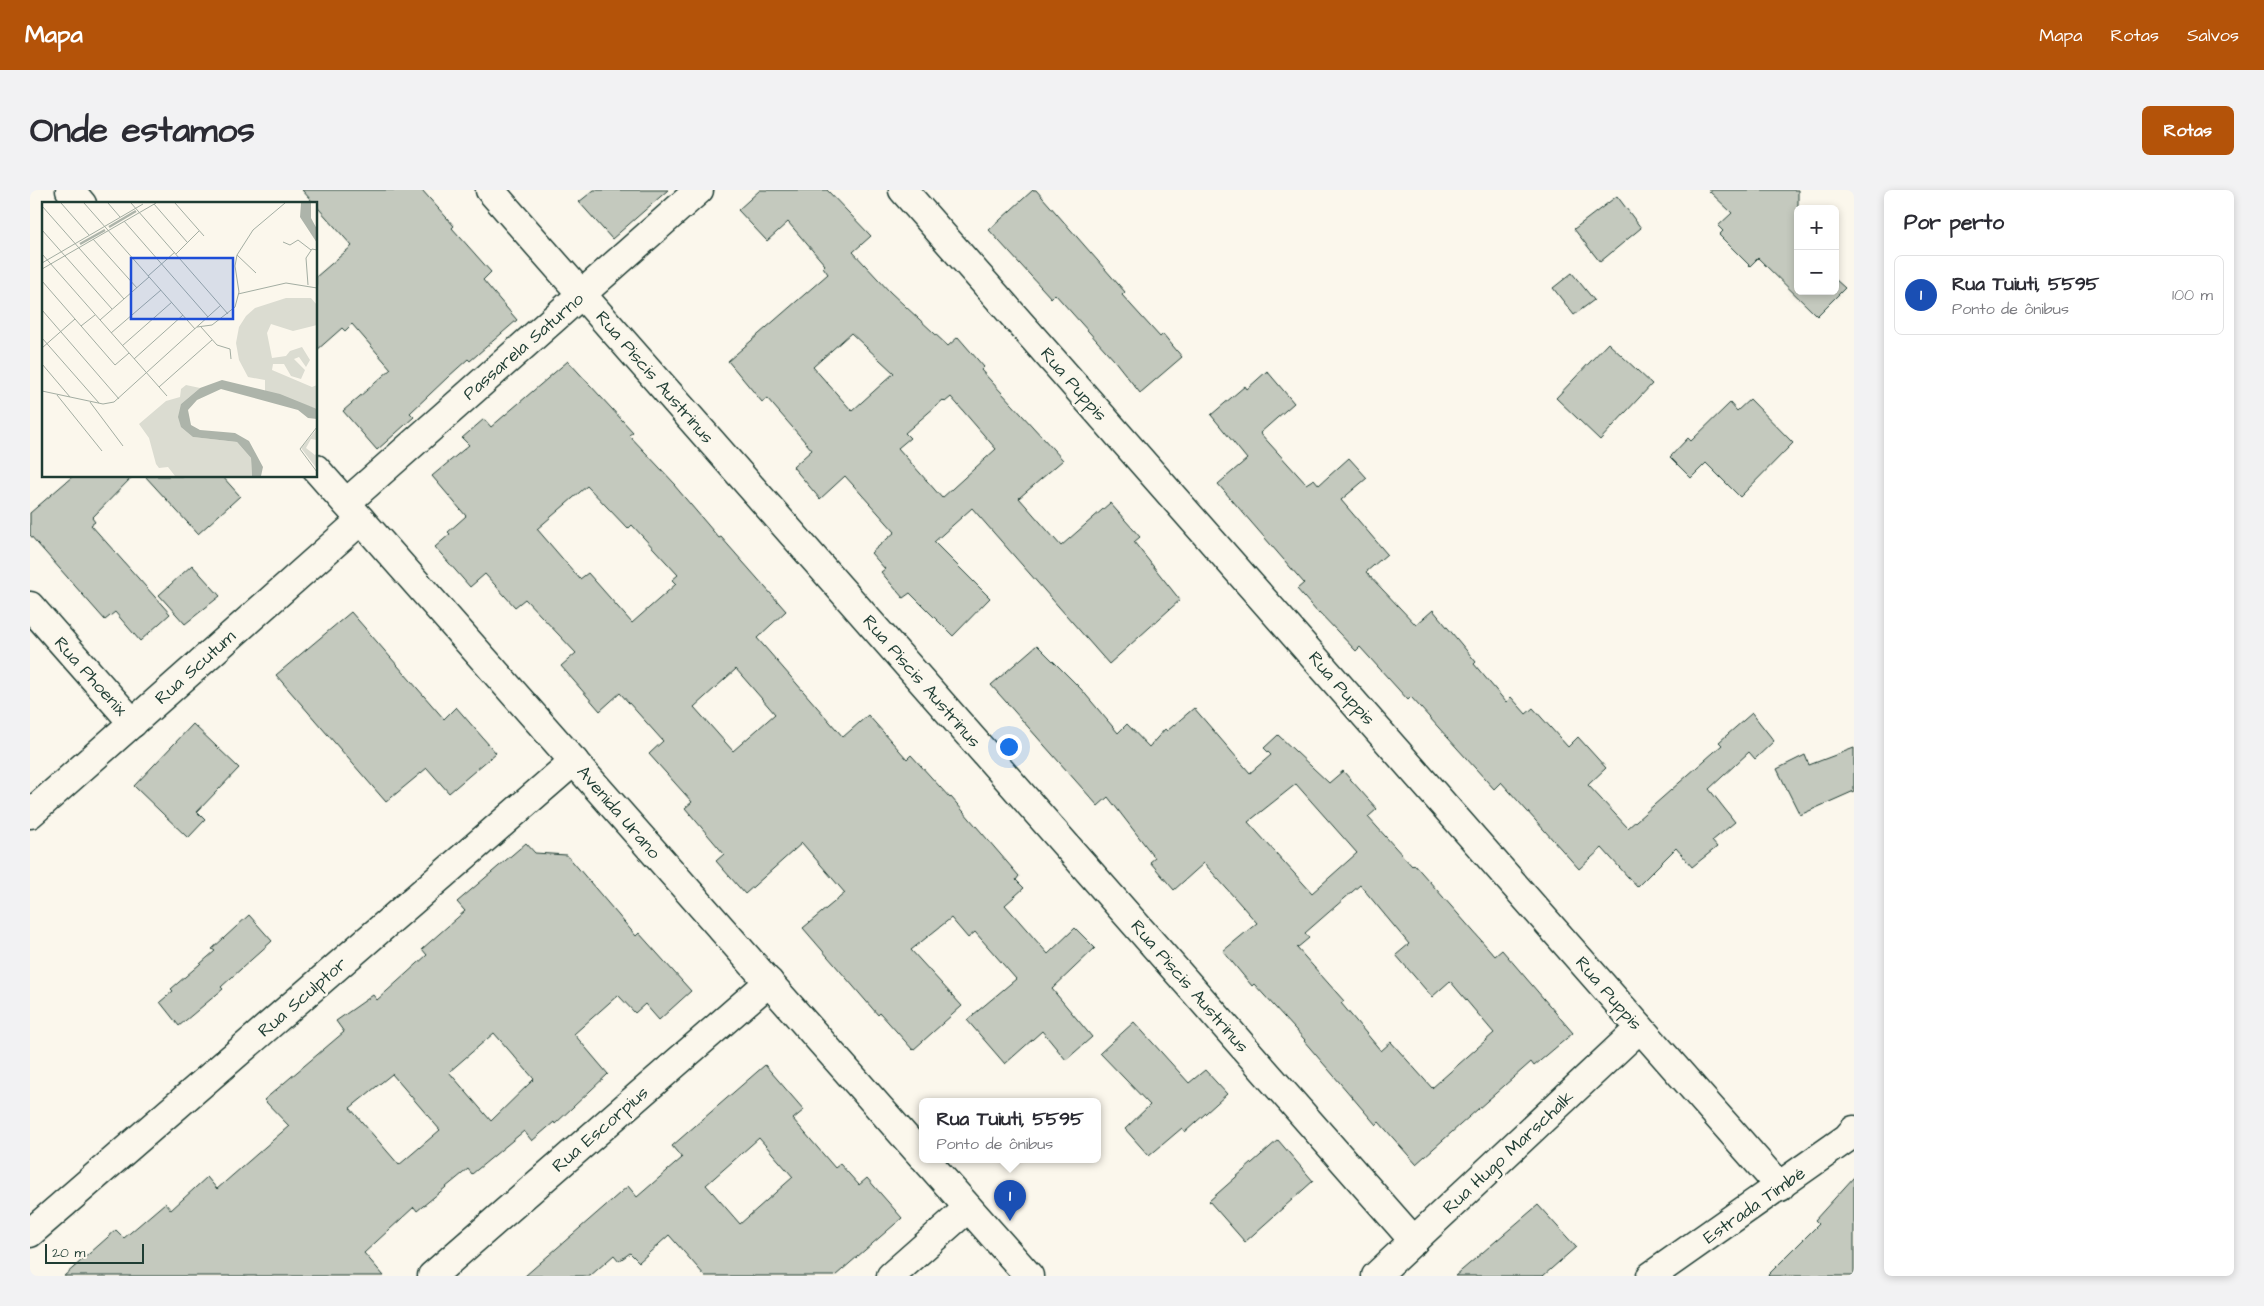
<!DOCTYPE html>
<html lang="pt">
<head>
<meta charset="utf-8">
<style>
	:root { --surface:#fff; --page:#f2f2f3; --text:#2b2b33; --muted:#7c7c81; --line:#e1e1e2; --accent:#b45309 }
	body { margin:0; font-family:"Architects Daughter",sans-serif; background:var(--page); color:var(--text) }
	.controls { position:absolute; right:15px; top:15px; display:grid; overflow:hidden; border-radius:8px; box-shadow:0 2px 8px #0003 }
	.controls button { width:45px; height:45px; display:grid; place-items:center; padding:0; border:0; border-bottom:1px solid var(--line); background:var(--surface); color:var(--text); font:25px sans-serif }
	.scale { position:absolute; left:15px; bottom:12px; width:99px; box-sizing:border-box; padding-left:5px; border:2px solid #1f3d34; border-top:0; font-size:14px; line-height:18px; white-space:nowrap; color:#1f3d34; -webkit-text-stroke:4px #fbf7ec; paint-order:stroke }
	.you { position:absolute; left:978px; top:556px; width:18px; height:18px; margin:-12px; border:4px solid #fff; border-radius:50%; background:#1a73e8; box-shadow:0 0 0 8px #1a73e833 }
	.badge { display:grid; place-items:center; width:32px; height:32px; border-radius:50%; background:var(--accent); color:#fff; font-size:16px; font-weight:700 }
	.pin { position:absolute; translate:-50% -41px; filter:drop-shadow(0 1px 2px #0008) }
	.pin::after { content:''; position:absolute; top:26px; width:18px; height:15px; background:inherit; clip-path:polygon(0 0,100% 0,50% 100%) }
	.popup { position:absolute; left:889px; top:908px; width:182px; height:65px; box-sizing:border-box; display:grid; place-content:center; border-radius:8px; background:var(--surface); filter:drop-shadow(0 1px 4px #0005); font-size:16px; white-space:nowrap; color:var(--muted) }
	.popup b { font-size:19px; color:var(--text) }
	.popup::after { content:''; position:absolute; left:50%; top:100%; margin-left:-10px; border:10px solid transparent; border-top-color:var(--surface) }
	.list { margin:0; padding:0; list-style:none }
	h2 { display:flex; justify-content:space-between; align-items:center; height:65px; margin:0; padding:0 20px; font-size:21px }
	h2 small { font-size:16px; font-weight:400; color:var(--muted) }
	.list li { display:grid; grid-template-columns:32px 1fr auto; gap:15px; align-items:center; box-sizing:border-box; height:80px; margin:0 10px 10px; padding:0 10px; border:1px solid var(--line); border-radius:8px }
	.list b { display:block; font-size:19px; white-space:nowrap }
	.list p { margin:0; font-size:16px; white-space:nowrap; color:var(--muted) }
	.list em { font-size:16px; font-style:normal; color:var(--muted) }
	.map { position:relative; flex:none; width:1824px; height:1086px; overflow:hidden; border-radius:8px }
	header { display:flex; align-items:center; gap:30px; box-sizing:border-box; height:70px; padding:0 25px; background:var(--accent); color:#fff }
	header strong { font-size:24px }
	nav { display:flex; gap:28px; margin-inline-start:auto; font-size:18px }
	.intro { display:flex; align-items:center; justify-content:space-between; box-sizing:border-box; height:120px; padding:0 30px }
	h1 { margin:0; font-size:35px }
	.button { padding:12px 22px; border-radius:8px; background:var(--accent); color:#fff; font-size:18px; font-weight:700 }
	main { display:flex; gap:30px; padding:0 30px }
	aside { flex:1; background:var(--surface); border-radius:8px; box-shadow:0 2px 8px #0003 }
	.map>svg:first-child { display:block }
	.building { fill:#c4c9be; stroke:#1f3d34; fill-rule:evenodd }
	.lines { fill:none; stroke-linecap:round; stroke-linejoin:round }
	.minor-casing { stroke:#1f3d34; stroke-width:31 }
	.tertiary-casing { stroke:#1f3d34; stroke-width:31 }
	.minor { stroke:#fbf7ec; stroke-width:28 }
	.tertiary { stroke:#fbf7ec; stroke-width:28 }
	.labels { text-anchor:middle; stroke-width:5; stroke-linejoin:round; paint-order:stroke }
	.street-label { font-size:18px; fill:#1f3d34; stroke:#fbf7ec }
	.inset-river { fill:none; stroke:#adb4aa; stroke-width:2.5 }
	.inset-road { fill:none; stroke:#a3ada2; stroke-width:1 }
	.view { fill:#1d4ed8; fill-opacity:0.15; stroke:#1d4ed8; stroke-width:2.5 }
	.inset-edge { fill:none; stroke:#1f3d34; stroke-width:2.5 }
</style>
</head>
<body>
<header>
<strong>Mapa</strong>
<nav><a>Mapa</a><a>Rotas</a><a>Salvos</a></nav>
</header>
<div class="intro"><h1>Onde estamos</h1><a class="button">Rotas</a></div>
<main>
<div class="map">
<svg width="1824" height="1086" viewBox="0 0 1824 1086">
	<rect width="100%" height="100%" fill="#fbf7ec"/>
	<filter id="ink" filterUnits="userSpaceOnUse"><feTurbulence type="fractalNoise" baseFrequency=".02" numOctaves="2"/><feDisplacementMap in="SourceGraphic" scale="10" xChannelSelector="R" yChannelSelector="G"/><feConvolveMatrix kernelMatrix="1 2 1 2 8 2 1 2 1" color-interpolation-filters="sRGB"/></filter>
	<g filter="url(#ink)">
		<!-- building -->
		<g class="building">
			<polygon points="272,0 392,0 424,36 422,38 461,82 453,90 487,130 440,171 438,169 418,187 380,223 384,227 347,260 313,221 361,179 322,134 315,141 312,138 286,161 286,87 322,56"/>
			<polygon points="564,0 638,0 582,49 549,12"/>
			<path d="M730 0H797L841 46 823 62 860 102 918 156 928 147 954 177 951 180 1033 270 989 308 1031 356 1080 313 1110 347 1104 352 1150 410 1079 474 942 318 904 352 960 408 923 446 880 403 873 408 851 382 855 379 841 363 865 342 815 286 790 309 763 277 782 260 737 208 732 212 698 171 798 84 793 77 795 75 758 32 737 51 708 20ZM821 143 864 183 822 221 783 177ZM921 207 966 259 912 308 868 258 880 248 875 243 913 210 915 212Z"/>
			<polygon points="1003,0 1006,0 1095,102 1092,105 1130,147 1133,144 1152,167 1110,203 1084,170 1025,104 1021,108 959,40"/>
			<polygon points="1678,0 1768,0 1768,101 1805,101 1805,89 1815,98 1787,126 1728,68 1720,76 1689,45 1693,41 1688,36 1702,23"/>
			<polygon points="1587,6 1611,38 1570,72 1544,39"/>
			<polygon points="1542,83 1564,110 1544,125 1523,98"/>
			<polygon points="1578,153 1622,194 1570,250 1526,208"/>
			<path d="M538 171 603 242 599 245 645 294 644 295 689 348 691 347 756 421 727 448 813 547 838 525 877 569 881 565 920 608 921 607 989 686 986 690 994 698 975 715 1018 764 1045 738 1065 758 1022 799 1062 847 1036 870 1012 841 975 874 937 830 986 789 945 742 938 748 921 728 881 760 932 816 883 860 850 823 848 825 773 738 815 703 772 653 715 704 686 671 694 664 655 618 662 612 619 564 633 551 590 503 570 521 531 476 546 463 495 409 485 417 455 384 440 397 405 357 420 344 418 342 436 326 402 286 439 255 432 248 454 229 461 237ZM557 296 598 339 602 335 648 385 642 390 646 394 602 433 558 383 550 389 507 339ZM706 479 745 524 703 561 664 517Z"/>
			<polygon points="1237,181 1264,213 1230,243 1276,294 1284,289 1289,295 1319,268 1337,288 1311,310 1357,364 1336,382 1386,435 1403,420 1446,472 1444,474 1476,512 1481,507 1496,524 1503,518 1538,557 1548,547 1576,578 1558,595 1598,638 1692,555 1689,552 1722,523 1744,551 1725,569 1719,562 1679,599 1705,632 1682,651 1687,657 1662,677 1646,658 1607,697 1572,658 1549,679 1471,592 1464,599 1381,507 1378,510 1330,457 1326,461 1289,422 1288,423 1267,399 1274,393 1188,294 1217,269 1181,225 1215,196 1217,199"/>
			<polygon points="1720,209 1763,253 1710,307 1676,273 1661,288 1640,267 1658,248 1661,251 1700,213 1707,221"/>
			<polygon points="43,286 103,286 62,328 65,332 61,335 140,424 110,451 85,422 75,430 0,345 0,323"/>
			<polygon points="115,286 192,286 210,306 168,344"/>
			<polygon points="162,375 190,406 155,434 129,405"/>
			<polygon points="321,422 414,529 426,517 466,563 419,603 397,578 356,612 246,485"/>
			<path d="M1007 455 1051 499 1088 543 1097 534 1119 557 1135 539 1137 541 1164 518 1220 583 1241 565 1234 558 1248 545 1299 593 1313 581 1347 619 1338 627 1382 676 1384 674 1465 766 1472 760 1543 843 1504 876 1501 872 1386 974 1349 932 1346 935 1274 851 1275 850 1224 794 1222 796 1193 761 1227 733 1174 673 1144 700 1120 672 1125 668 1078 607 1068 616 961 495ZM1266 594 1327 663 1282 703 1218 632ZM1330 695 1379 754 1366 765 1402 807 1420 791 1464 843 1402 898 1361 852 1351 861 1311 813 1314 811 1267 758 1279 748 1275 743Z"/>
			<polygon points="163,534 209,578 167,622 175,630 158,648 104,596"/>
			<polygon points="1824,558 1824,601 1770,625 1747,579 1775,565 1779,575"/>
			<path d="M496 653 505 663 537 665 606 746 609 743 661 801 629 830 615 814 605 823 588 805 544 844 578 884 525 934 524 932 502 951 494 941 442 984 438 979 387 1021 384 1017 334 1063 354 1086H34L86 1040 94 1048 135 1013 141 1020 177 987 187 999 259 936 234 910 314 842 306 831 343 805 347 810 397 765 392 759 435 721 427 712ZM464 843 504 889 461 931 419 882ZM362 884 410 940 369 975 320 918Z"/>
			<polygon points="219,725 242,751 191,797 193,799 149,836 130,812 143,801 141,799 185,761 182,759"/>
			<polygon points="1104,832 1159,893 1175,880 1197,904 1155,942 1152,938 1119,966 1095,939 1120,915 1070,863"/>
			<path d="M735 875 774 920 763 929 805 978 810 974 829 995 837 988 872 1028 805 1086H675L639 1045 609 1072 600 1063 589 1071 584 1065 560 1086H495L598 996 607 1007 652 968 642 956ZM729 948 763 987 710 1034 676 995Z"/>
			<polygon points="1248,950 1283,991 1215,1052 1179,1011"/>
			<polygon points="1824,987 1824,1086 1737,1086 1789,1034 1785,1030"/>
			<polygon points="1508,1015 1546,1057 1513,1086 1425,1086"/>
		</g>
		<g class="lines">
			<!-- minor casing -->
			<g class="minor-casing">
				<g id="minor">
					<polyline points="460,0 1384,1051"/>
					<polyline points="873,0 1750,997"/>
					<polyline points="316,313 669,0"/>
					<polyline points="0,416 103,533"/>
					<polyline points="0,624 331,330"/>
					<polyline points="0,1043 544,571"/>
					<polyline points="402,1086 739,792"/>
					<polyline points="861,1086 938,1018"/>
					<polyline points="1346,1086 1610,838"/>
					<polyline points="1621,1086 1817,948 1824,940"/>
				</g>
			</g>
			<!-- tertiary casing -->
			<g class="tertiary-casing">
				<g id="tertiary">
					<polyline points="40,0 52,14"/>
					<polyline points="286,279 892,966"/>
					<polyline points="896,970 999,1086"/>
				</g>
			</g>
			<!-- minor -->
			<use href="#minor" class="minor"/>
			<!-- tertiary -->
			<use href="#tertiary" class="tertiary"/>
		</g>
	</g>
	<g class="labels">
		<!-- street labels -->
		<g class="street-label">
			<text transform="translate(493 156) rotate(-41)" y="6">Passarela Saturno</text>
			<text transform="translate(625 187) rotate(49)" y="6">Rua Piscis Austrinus</text>
			<text transform="translate(1044 194) rotate(49)" y="6">Rua Puppis</text>
			<text transform="translate(165 477) rotate(-42)" y="6">Rua Scutum</text>
			<text transform="translate(61 486) rotate(48)" y="6">Rua Phoenix</text>
			<text transform="translate(892 491) rotate(49)" y="6">Rua Piscis Austrinus</text>
			<text transform="translate(1312 498) rotate(49)" y="6">Rua Puppis</text>
			<text transform="translate(589 622) rotate(49)" y="6">Avenida Urano</text>
			<text transform="translate(1160 796) rotate(49)" y="6">Rua Piscis Austrinus</text>
			<text transform="translate(1579 803) rotate(49)" y="6">Rua Puppis</text>
			<text transform="translate(272 807) rotate(-41)" y="6">Rua Sculptor</text>
			<text transform="translate(570 939) rotate(-41)" y="6">Rua Escorpius</text>
			<text transform="translate(1478 962) rotate(-43)" y="6">Rua Hugo Marschalk</text>
			<text transform="translate(1724 1015) rotate(-35)" y="6">Estrada Timbé</text>
		</g>
	</g>
	<!-- overview -->
	<g transform="translate(12 12)">
		<rect width="275" height="275" fill="#fbf7ec"/>
		<path d="M244 96H269L275 103V123L251 129 229 122 225 131 230 156 244 154 248 149 260 145 268 158 264 165 257 155 252 157 263 168 259 177 249 174 242 162H231L230 168 270 185 275 183V207L223 189V178L206 175 197 158 194 141 197 125 204 114 213 106ZM144 183 158 186 139 202 151 235 195 240 209 256 210 274H133L126 265 117 266 114 262 107 236 97 222 124 199 138 195 139 187ZM275 227V238L269 237 264 246 273 253 275 251V267L259 246Z" fill="#dbdcd1"/>
		<path d="M259 1H269V16L275 27V41L258 15ZM180 178 238 192 275 207V217L266 216 256 208 179 187 155 198 146 208 149 223 158 228 193 231 207 239 221 265 219 274H210L209 256 195 240 151 235 139 225 136 215 139 202 158 186Z" fill="#adb4aa"/>
		<path class="inset-river" d="M67 25 94 9M38 42 63 28"/>
		<path class="inset-road" d="M19 1 47 33M42 1 153 127M66 1 78 15M89 1 186 112M133 1 162 34M112 2 145 40M0 4 82 97M82 19 166 115M0 28 70 107M51 37 95 86M241 40 248 43 256 38 269 48M0 52 125 194M134 52 157 29M195 53 214 71M0 61 101 2M0 67 114 1M106 74 133 50M0 79 73 163 87 151M266 83 264 56 270 47 275 48M196 92 244 81 275 86M0 108 77 197M58 118 107 75M39 124 53 113M155 125 170 123 193 105 197 90 193 64 195 53 211 28 243 1M159 125 175 143 188 147 189 157M69 131 119 88M0 136 57 201M80 144 130 100M0 146 33 117M92 157 141 113M0 162 28 195M117 185 170 138M0 189 61 202 72 200 179 103M15 193 60 249M48 200 81 244M275 225 258 247 275 270"/>
		<path class="view" d="M89 56H191V117H89Z"/>
		<rect width="275" height="275" class="inset-edge"/>
	</g>
</svg>
<div class="controls">
<button>+</button>
<button>−</button>
</div>
<div class="scale">20 m</div>
<div class="you"></div>
<div class="pin badge" style="left:980px;top:1031px;background:#1a4fb4">1</div>
<div class="popup"><b>Rua Tuiuti, 5595</b>Ponto de ônibus</div>
</div>
<aside>
<h2>Por perto<small></small></h2>
<ul class="list">
<li><span class="badge" style="background:#1a4fb4">1</span><div><b>Rua Tuiuti, 5595</b><p>Ponto de ônibus</p></div><em>100 m</em></li>
</ul>
</aside>
</main>
</body>
</html>
